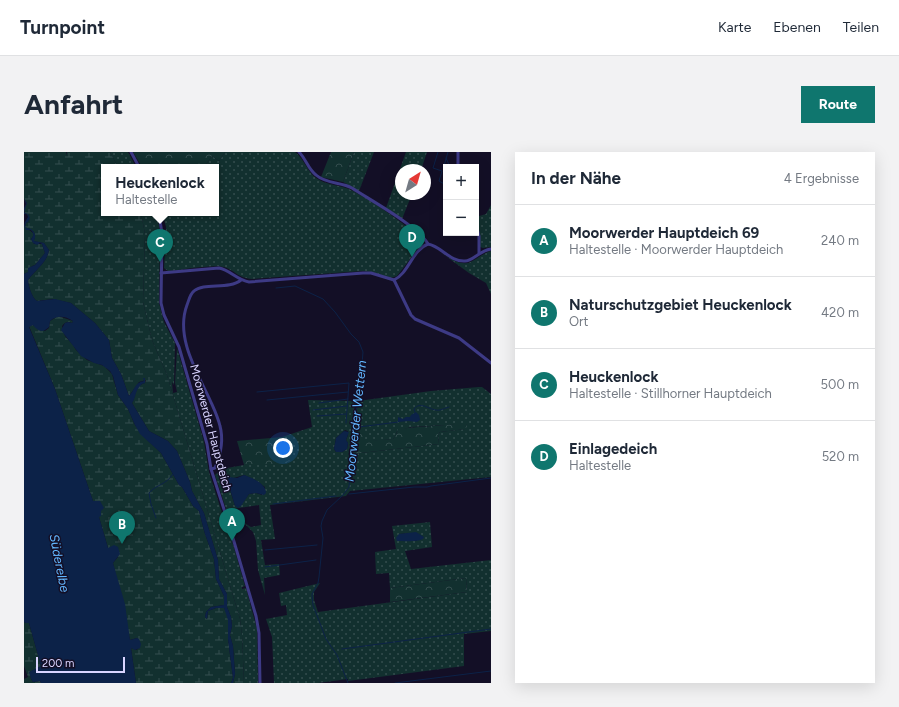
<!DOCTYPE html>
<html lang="de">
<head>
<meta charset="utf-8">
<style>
	:root { --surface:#fff; --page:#f2f2f3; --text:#1f2937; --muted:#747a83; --line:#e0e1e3; --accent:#0f766e }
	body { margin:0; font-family:Figtree,sans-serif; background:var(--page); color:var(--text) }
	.controls { position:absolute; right:12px; top:12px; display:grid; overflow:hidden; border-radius:0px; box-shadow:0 4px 16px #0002 }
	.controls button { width:36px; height:36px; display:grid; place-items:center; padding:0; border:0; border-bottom:1px solid var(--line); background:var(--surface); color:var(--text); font:20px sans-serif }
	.compass { position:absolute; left:371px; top:12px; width:36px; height:36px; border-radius:50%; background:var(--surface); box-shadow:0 4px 16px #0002; rotate:37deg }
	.scale { position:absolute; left:12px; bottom:10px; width:89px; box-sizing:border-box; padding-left:4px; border:2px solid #d9d4ff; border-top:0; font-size:11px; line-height:14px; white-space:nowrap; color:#d9d4ff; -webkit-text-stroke:3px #130f26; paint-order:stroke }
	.you { position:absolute; left:259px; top:296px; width:14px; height:14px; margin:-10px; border:3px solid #fff; border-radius:50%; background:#1a73e8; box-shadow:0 0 0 6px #1a73e833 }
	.badge { display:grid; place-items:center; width:26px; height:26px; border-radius:50%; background:var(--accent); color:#fff; font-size:13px; font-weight:700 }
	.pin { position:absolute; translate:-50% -33px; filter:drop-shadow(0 1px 2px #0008) }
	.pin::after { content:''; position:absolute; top:21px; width:14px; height:12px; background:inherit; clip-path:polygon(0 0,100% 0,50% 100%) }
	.popup { position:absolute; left:77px; top:12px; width:118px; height:52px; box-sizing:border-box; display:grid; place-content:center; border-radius:0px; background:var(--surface); filter:drop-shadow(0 1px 3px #0005); font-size:13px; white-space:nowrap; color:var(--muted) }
	.popup b { font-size:15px; color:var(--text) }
	.popup::after { content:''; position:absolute; left:50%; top:100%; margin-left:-8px; border:8px solid transparent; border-top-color:var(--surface) }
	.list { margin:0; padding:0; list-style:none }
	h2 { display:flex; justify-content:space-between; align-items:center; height:52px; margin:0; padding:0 16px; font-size:17px }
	h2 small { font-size:13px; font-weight:400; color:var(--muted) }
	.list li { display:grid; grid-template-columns:26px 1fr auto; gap:12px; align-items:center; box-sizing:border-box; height:72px; padding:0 16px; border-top:1px solid var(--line) }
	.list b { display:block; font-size:15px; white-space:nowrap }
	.list p { margin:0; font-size:13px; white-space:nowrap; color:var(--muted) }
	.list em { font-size:13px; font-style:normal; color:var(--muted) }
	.map { position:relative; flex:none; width:467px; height:531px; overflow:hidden; border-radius:0px }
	header { display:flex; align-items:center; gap:24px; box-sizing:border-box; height:56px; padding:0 20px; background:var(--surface); border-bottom:1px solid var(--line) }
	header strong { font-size:19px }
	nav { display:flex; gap:22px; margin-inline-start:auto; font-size:14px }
	.intro { display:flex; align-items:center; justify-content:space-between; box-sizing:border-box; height:96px; padding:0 24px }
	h1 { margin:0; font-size:28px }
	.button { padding:10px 18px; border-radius:0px; background:var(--accent); color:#fff; font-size:14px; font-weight:700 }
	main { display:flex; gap:24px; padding:0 24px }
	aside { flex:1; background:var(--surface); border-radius:0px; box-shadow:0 4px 16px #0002 }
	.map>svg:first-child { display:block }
	.green { fill:url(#green-dots); fill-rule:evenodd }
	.forest { fill:url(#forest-crowns) }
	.wetland { fill:url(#wetland-marsh) }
	.water { fill:#0c2248 }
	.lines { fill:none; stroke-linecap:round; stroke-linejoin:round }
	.stream { stroke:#0c2248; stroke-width:1 }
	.minor { stroke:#3d3a85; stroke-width:3 }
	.labels { text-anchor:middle; stroke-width:3; stroke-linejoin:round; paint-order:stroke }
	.street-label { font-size:12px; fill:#d9d4ff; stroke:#130f26 }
	.water-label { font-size:13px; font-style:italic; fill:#62b6ff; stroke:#130f26 }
</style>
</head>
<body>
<header>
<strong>Turnpoint</strong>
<nav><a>Karte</a><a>Ebenen</a><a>Teilen</a></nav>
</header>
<div class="intro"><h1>Anfahrt</h1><a class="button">Route</a></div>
<main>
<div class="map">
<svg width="467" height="531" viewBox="0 0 467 531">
	<defs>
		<pattern id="green-dots" width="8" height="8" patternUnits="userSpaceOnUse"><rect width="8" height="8" fill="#12302f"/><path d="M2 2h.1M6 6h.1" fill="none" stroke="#344d4e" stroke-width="1.8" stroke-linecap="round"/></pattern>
		<pattern id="forest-crowns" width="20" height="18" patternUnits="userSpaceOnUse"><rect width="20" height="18" fill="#12302f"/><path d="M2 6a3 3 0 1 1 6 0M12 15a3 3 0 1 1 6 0" fill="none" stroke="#344d4e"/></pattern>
		<pattern id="wetland-marsh" width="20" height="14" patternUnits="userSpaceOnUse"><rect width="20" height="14" fill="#12302f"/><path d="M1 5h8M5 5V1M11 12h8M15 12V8" fill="none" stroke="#344d4e"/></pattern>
	</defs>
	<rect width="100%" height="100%" fill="#130f26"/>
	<!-- green -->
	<g class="green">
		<polygon points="86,0 104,0 112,15 94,15"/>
		<path d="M201 0H271C280 7 283 19 292 26 303 34 317 32 329 39 355 53 378 70 400 89L373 124 367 126 348 120 339 119 228 127C214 126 212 119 200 115 189 112 157 118 144 119L140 116 142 75 140 68 145 61H192V15H180L188 4 195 9Z"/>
		<polygon points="330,0 350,0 335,39 319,30"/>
		<polygon points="382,0 403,0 397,18 377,18 377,42 388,42 378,67 362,56"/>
		<polygon points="467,53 467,95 459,96 456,95 456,83 452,65 462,62"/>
		<polygon points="117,61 133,61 136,80 135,151 140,170 151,191 150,233 148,230 149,241 153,240 151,231 153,196 180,290 185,320 199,364 204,375 221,434 218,435 218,437 222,436 233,477 234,531 220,531 218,483 216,467 143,223 128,188 119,150 121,82"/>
		<path d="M412 97C421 103 432 113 444 111 449 110 459 101 467 99V142L462 131 445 121Z"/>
		<path d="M455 235H458L467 242V325L326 339 322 344 246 353 251 387 237 388 241 413 255 412 256 423 240 426 241 443 234 418 232 389 229 380 219 370 227 375 237 373 235 353 208 357 204 363 191 323 197 317 220 313H242L267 299 258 285 288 275 284 248 331 249 325 305 328 302 415 292 414 282 416 280 441 277 443 273 441 272 387 275 373 279 372 283 369 287 339 290V286L335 280 330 278 334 249 407 239ZM321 278 324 279V283L322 288 324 291 323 297 318 300H312L310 297 312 286ZM220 323 231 328 241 335 238 343 232 341 225 342 219 350 211 354 203 328Z"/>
		<path d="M406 370 408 395 381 399 387 417 467 408V479L440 482V514L324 529V527L294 531H250L248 485 242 467 263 463 262 453 257 454 255 441 296 431 290 440V448L294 460 443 440 442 426 366 436 365 421 352 422 351 400 372 397 368 374ZM386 381 393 389H377L375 382Z"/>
	</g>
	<!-- forest -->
	<g class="forest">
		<polygon points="109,0 201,0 195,9 188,4 180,15 118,15"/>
		<polygon points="307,0 330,0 319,30 297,25"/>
		<path d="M441 271 443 273 442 277 416 280 414 282 415 292 328 302 330 278 342 280 343 281 339 286 340 289 369 287 372 283 374 277C397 274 419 274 441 271Z"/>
		<polygon points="258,285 267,299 267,309 242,313 220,313 213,289"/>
		<polygon points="442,426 443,440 366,450 366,436"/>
	</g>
	<!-- wetland -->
	<g class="wetland">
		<path d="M0 0H42L43 4V0H86L94 15H80V61H117L121 82 119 150 128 188 143 223 216 467 218 483 220 531H209L211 522 209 494 206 483 208 474 207 465 203 455V442L195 427 194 408 180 361 168 339 166 330 153 299 144 289 125 279 108 251C112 244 111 233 121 231L122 228 115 230 105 244 97 222 88 206 85 188 71 171 47 151 29 147 13 149C8 146 4 133 4 128 11 118 23 111 25 98L20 91 9 89 11 86 10 80 1 75 2 71 4 70 5 64 1 61 0 58 3 51 0 47Z"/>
		<polygon points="0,74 9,81 10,83 7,87 10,92 18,92 21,101 11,113 8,114 4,118 4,120 0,122"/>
		<path d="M34 164 49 169 48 171C44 169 41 170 38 174L41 184 49 193 52 198 63 208 80 214 88 222 94 243 104 257 111 273 120 285 137 301 155 333 158 335 169 354 175 359 181 382 190 407 192 427 200 444V453L187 455 182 460 181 465 183 467 184 459 192 456H200L204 463V487L209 526 207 531H112L107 496 112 498 114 497 116 490 113 486 106 488 89 411 94 405 84 396 75 365 76 349H69L31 237 5 174 9 173 21 179 25 176 26 169Z"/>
		<polygon points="0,470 2,471 5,471 17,514 6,520 7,527 9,530 16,529 17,531 0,531 0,527 4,525 0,514"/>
	</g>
	<!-- water -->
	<g class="water">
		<path d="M0 47 3 51 0 60 1 61 4 62 6 66 4 70 2 71 1 75 3 76C10 77 13 83 10 89L20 91 25 98C23 111 11 118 4 128 4 133 8 146 13 149L31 147 47 151 71 171 85 188 88 206 97 222 105 244C110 239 111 230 120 229L119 226H121V231L118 232C110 239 113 244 108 251L125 279 144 289 153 299 166 330 168 339 180 361 194 408 195 427 203 442V455L207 465 208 474 206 483 209 494 211 522 209 531H207L209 526 204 487V468L200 456H192L184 459 183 467 181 465 182 460 187 455 200 453V444L192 427 190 407 181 382 175 359 169 354 158 335 155 333 137 301 116 282 111 273 104 257 94 243 89 224 86 219 78 213 70 211 57 204 37 178 41 171 44 170 48 171 49 169C41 164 33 163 26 169L25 175C18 182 14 179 9 173L5 175 31 237 69 349H76L80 356 77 359V364L75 365 84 396 90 393 94 395 96 402 89 411 101 452 106 488 113 486 115 487 117 492 116 496 111 498 107 496 112 531H17L16 529 9 530 7 527 5 520 17 514 5 471H2L0 470V122L4 120V116L11 113 21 101 18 92 16 91 13 93 9 91 7 87C10 83 10 82 7 78H2L0 74 1 70 4 65 3 62H0V56L2 52Z"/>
		<polygon points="392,260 395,263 396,268 393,270 384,269 374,270 374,265 379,267 382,265 386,265 387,263"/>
		<polygon points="320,279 325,280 322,288 324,291 323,297 318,300 312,300 310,297 312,286"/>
		<path d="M220 323C228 326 242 331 242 341L240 343 232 341 225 342 217 354 214 356 211 354 203 327 205 325 213 326Z"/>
		<path d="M392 380 400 385 399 387C394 390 380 389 373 389L372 386 375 382Z"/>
	</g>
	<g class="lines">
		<!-- stream -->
		<g class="stream">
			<polyline points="414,0 409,16 418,19 415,29 422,33"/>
			<polyline points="422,6 426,15"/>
			<polyline points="420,14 424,0"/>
			<polyline points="252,136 271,134 299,147 311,160 327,182 335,190 339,200 338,212 329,286 325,335 319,343 303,358 298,369 297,374 299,386 295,425 294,431 288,442 289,453 302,487 313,503 324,531"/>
			<polyline points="233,240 325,231 322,271"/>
			<polyline points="243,248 324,240"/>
			<polyline points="295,251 324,247"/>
			<polyline points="289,258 323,254"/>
			<path d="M391 260 390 257C396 249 404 257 412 258 416 259 421 256 425 255"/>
			<polyline points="293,264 322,262"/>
			<polyline points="335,275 374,270"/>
			<polyline points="325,342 390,335 403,335 407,334 467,326"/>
			<polyline points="249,352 312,344"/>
			<path d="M132 366 127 352 125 341C133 332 142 333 149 322"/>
			<polyline points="241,398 293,393"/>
			<polyline points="241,415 292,408"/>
			<polyline points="318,497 467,477"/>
			<polyline points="371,531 467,519"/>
		</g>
		<!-- minor -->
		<g class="minor">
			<polyline points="107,0 115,15"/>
			<path d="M275 0C282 7 284 17 292 23 302 32 317 30 328 36 346 48 394 74 404 92 417 94 426 110 441 109 449 109 455 99 467 97"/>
			<polyline points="434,15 434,0"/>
			<polyline points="135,61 138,82 137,151 140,163 155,195 183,292 187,317 206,376 232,464 235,481 236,531"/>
			<polyline points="452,72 455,84 455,101"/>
			<path d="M137 121 195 116C206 118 213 128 225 130L339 121H347L370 128"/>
			<polyline points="370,128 387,163 391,167 435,186 467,211"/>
			<path d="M370 128C385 121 388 98 404 92"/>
			<path d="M187 317 191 316C197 302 200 289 196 274 194 265 190 257 186 248 173 220 151 185 163 153 165 148 166 142 170 139 180 130 205 138 217 128"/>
		</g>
	</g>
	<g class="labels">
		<!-- street labels -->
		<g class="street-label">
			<text transform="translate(187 276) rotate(75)" y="4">Moorwerder Hauptdeich</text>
		</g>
		<!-- water labels -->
		<g class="water-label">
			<text transform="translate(331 269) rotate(-84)" y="5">Moorwerder Wettern</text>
			<text transform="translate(36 411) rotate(79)" y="5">Süderelbe</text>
		</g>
	</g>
</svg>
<div class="controls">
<button>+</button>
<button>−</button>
</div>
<svg class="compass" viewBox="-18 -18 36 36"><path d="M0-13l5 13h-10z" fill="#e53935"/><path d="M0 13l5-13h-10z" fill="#747a83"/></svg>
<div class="scale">200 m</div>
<div class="you"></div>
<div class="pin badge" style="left:208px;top:389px">A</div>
<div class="pin badge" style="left:98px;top:392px">B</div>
<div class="pin badge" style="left:136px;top:110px">C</div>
<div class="popup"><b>Heuckenlock</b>Haltestelle</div>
<div class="pin badge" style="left:388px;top:105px">D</div>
</div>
<aside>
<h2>In der Nähe<small>4 Ergebnisse</small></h2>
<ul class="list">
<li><span class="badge">A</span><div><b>Moorwerder Hauptdeich 69</b><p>Haltestelle · Moorwerder Hauptdeich</p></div><em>240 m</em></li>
<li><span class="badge">B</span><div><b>Naturschutzgebiet Heuckenlock</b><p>Ort</p></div><em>420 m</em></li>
<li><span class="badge">C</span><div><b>Heuckenlock</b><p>Haltestelle · Stillhorner Hauptdeich</p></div><em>500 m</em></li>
<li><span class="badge">D</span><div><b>Einlagedeich</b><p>Haltestelle</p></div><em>520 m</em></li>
</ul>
</aside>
</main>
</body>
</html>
